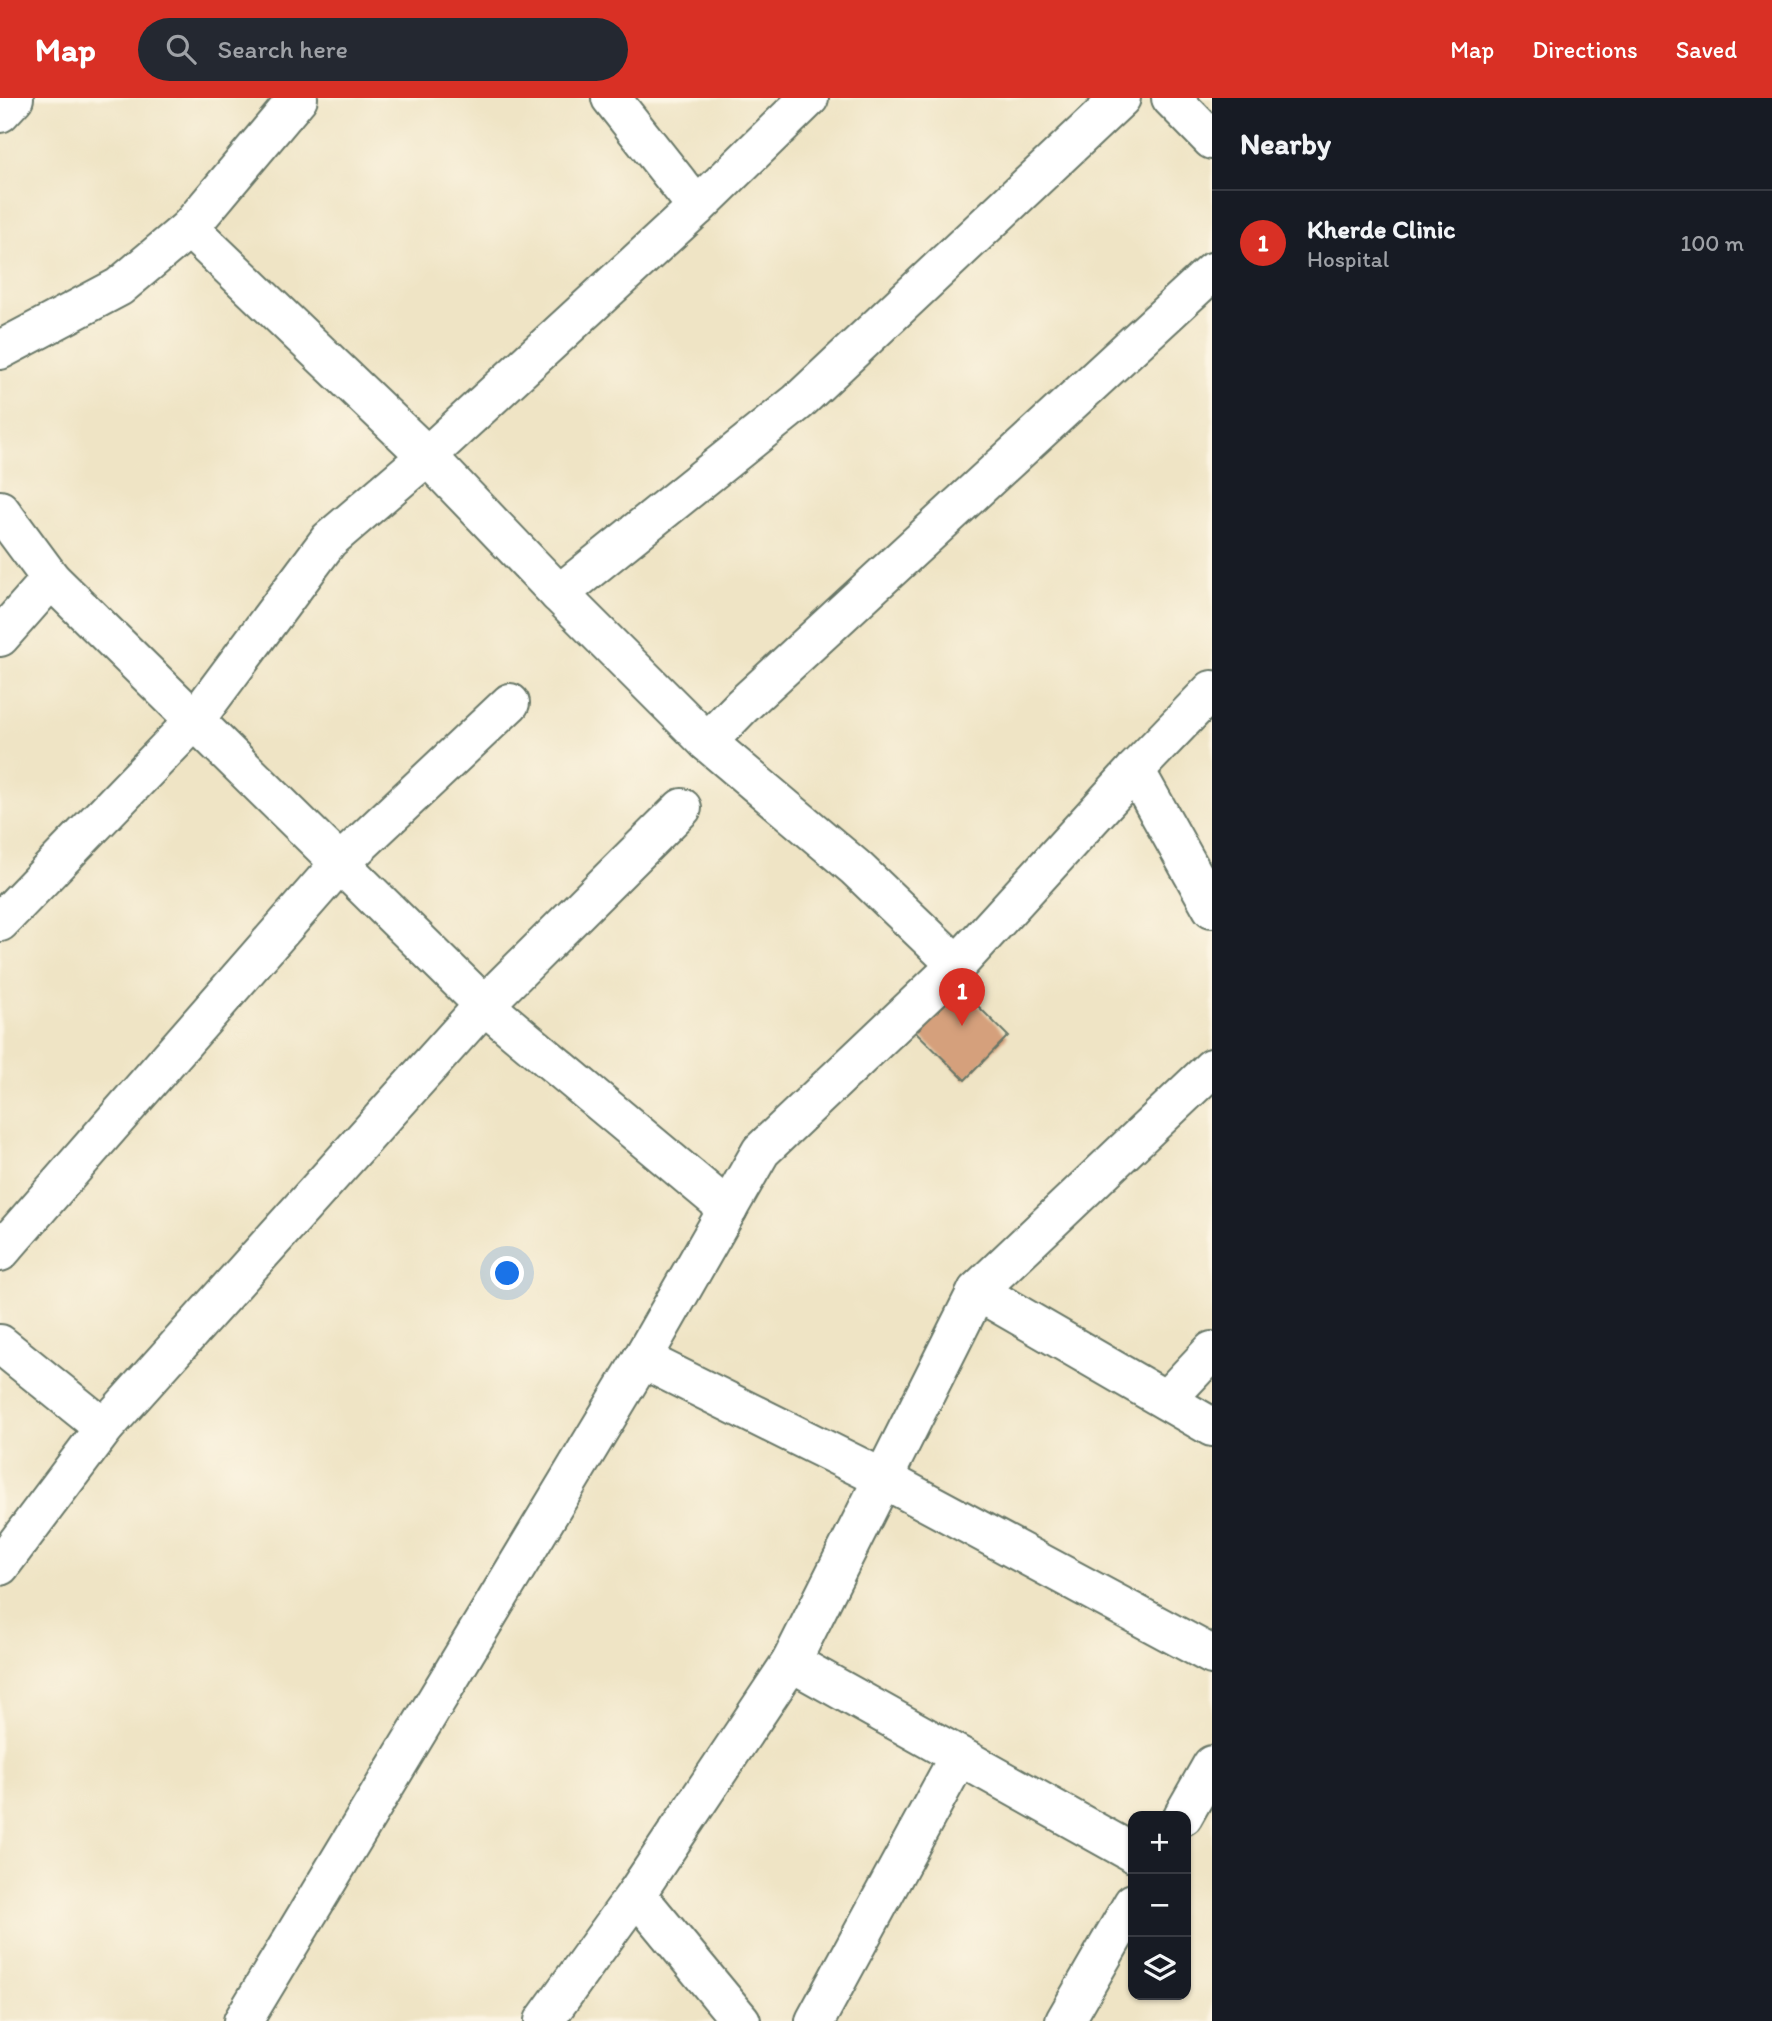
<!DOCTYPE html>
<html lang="en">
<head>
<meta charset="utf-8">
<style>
	:root { --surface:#171b24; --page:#242831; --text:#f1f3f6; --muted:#9ea1a6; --line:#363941; --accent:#d93025 }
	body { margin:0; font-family:Itim,sans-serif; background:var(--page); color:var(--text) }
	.controls { position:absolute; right:21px; bottom:21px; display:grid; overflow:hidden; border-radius:14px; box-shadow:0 2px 5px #0004 }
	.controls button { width:63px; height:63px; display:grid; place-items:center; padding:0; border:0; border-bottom:2px solid var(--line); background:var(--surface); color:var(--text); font:35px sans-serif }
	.you { position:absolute; left:508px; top:1176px; width:24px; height:24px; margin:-18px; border:5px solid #fff; border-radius:50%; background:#1a73e8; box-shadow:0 0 0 10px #1a73e833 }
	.badge { display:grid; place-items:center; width:46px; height:46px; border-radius:50%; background:var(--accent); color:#fff; font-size:23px; font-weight:700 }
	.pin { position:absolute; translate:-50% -58px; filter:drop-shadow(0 2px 4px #0008) }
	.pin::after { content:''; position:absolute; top:37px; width:24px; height:21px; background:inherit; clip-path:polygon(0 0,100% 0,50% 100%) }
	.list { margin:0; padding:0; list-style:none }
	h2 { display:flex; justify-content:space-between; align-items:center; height:91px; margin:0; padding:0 28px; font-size:30px }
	h2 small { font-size:23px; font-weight:400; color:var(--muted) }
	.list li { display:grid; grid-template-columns:46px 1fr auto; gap:21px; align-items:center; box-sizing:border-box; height:105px; padding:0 28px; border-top:2px solid var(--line) }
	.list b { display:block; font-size:26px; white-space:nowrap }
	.list p { margin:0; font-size:23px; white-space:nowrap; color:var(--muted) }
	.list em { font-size:23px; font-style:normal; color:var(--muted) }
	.icon { flex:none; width:38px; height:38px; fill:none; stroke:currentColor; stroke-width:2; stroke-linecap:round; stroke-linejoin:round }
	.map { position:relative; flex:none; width:1212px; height:1923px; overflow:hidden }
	header { display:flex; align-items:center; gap:42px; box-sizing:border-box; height:98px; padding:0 35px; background:var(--accent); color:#fff }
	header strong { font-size:33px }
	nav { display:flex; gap:38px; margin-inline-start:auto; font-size:24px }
	.search { width:490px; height:63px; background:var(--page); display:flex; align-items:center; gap:18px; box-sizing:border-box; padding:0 24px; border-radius:38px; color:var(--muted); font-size:26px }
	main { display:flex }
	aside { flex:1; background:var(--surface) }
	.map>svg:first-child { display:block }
	.building { fill:#d5a07b }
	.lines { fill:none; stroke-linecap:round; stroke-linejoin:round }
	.minor-casing { stroke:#687767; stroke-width:42 }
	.secondary-casing { stroke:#687767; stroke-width:42 }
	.minor { stroke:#fff; stroke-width:38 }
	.secondary { stroke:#fff; stroke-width:38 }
</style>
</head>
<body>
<header>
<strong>Map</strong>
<div class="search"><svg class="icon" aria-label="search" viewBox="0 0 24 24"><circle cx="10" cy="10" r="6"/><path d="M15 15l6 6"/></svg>Search here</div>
<nav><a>Map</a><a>Directions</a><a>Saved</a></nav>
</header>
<main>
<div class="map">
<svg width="1212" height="1923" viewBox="0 0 1212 1923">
	<rect width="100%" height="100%" fill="#fcf5e5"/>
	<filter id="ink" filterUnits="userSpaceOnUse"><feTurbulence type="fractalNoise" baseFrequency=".0143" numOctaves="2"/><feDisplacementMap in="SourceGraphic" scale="14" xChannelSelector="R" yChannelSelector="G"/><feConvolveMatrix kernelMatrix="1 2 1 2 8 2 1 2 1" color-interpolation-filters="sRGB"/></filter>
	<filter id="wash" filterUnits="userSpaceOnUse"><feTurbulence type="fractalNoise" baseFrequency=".00686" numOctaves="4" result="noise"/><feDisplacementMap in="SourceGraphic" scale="28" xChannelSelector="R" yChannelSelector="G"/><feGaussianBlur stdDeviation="1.57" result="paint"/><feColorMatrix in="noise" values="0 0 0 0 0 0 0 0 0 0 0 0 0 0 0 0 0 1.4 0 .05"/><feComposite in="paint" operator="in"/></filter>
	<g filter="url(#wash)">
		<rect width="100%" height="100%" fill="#efe4c5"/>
		<g id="blocks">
			<!-- building -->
			<polygon class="building" points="954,884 1008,938 965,982 910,928"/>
		</g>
	</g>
	<g filter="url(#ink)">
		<use href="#blocks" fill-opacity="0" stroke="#687767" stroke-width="2"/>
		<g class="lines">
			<!-- minor casing -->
			<g class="minor-casing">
				<g id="minor">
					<polyline points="611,0 697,109"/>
					<polyline points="1171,0 1212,42"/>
					<polyline points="0,15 14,0"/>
					<polyline points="189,130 298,0"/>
					<polyline points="0,252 119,189 189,130 427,358 559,496 707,644 856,770 957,867"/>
					<polyline points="0,412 51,481 484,907 728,1111"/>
					<polyline points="559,496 798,304 1121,0"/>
					<polyline points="0,539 51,481"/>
					<polyline points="707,644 742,608 1212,174"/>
					<polyline points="1135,672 1212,810"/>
					<polyline points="0,824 195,622 329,442 427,358 697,109 809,0"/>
					<polyline points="0,1154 340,765 510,605"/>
					<polyline points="977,1193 1212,1329"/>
					<polyline points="0,1246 104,1330"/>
					<polyline points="642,1261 884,1381 1212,1557"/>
					<polyline points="1166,1302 1212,1253"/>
					<polyline points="0,1468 104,1330 484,907 682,710"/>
					<polyline points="791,1564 1133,1755"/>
					<polyline points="1183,1718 1212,1667"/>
					<polyline points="636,1796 741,1923"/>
					<polyline points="544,1923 636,1796 791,1564 977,1193 1212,970"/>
					<polyline points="815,1923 959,1658"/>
					<polyline points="1065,1923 1133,1805"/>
				</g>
			</g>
			<!-- secondary casing -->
			<g class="secondary-casing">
				<polyline id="secondary" points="243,1923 642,1261 761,1053 957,867 1135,672 1212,592"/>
			</g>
			<!-- minor -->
			<use href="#minor" class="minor"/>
			<!-- secondary -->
			<use href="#secondary" class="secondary"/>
		</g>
	</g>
</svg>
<div class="controls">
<button>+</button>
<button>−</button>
<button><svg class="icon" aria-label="layers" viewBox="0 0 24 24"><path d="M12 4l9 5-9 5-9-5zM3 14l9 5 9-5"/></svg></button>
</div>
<div class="you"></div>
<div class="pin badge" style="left:962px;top:928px">1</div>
</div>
<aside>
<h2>Nearby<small></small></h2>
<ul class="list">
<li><span class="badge">1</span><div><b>Kherde Clinic</b><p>Hospital</p></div><em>100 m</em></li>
</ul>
</aside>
</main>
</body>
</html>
